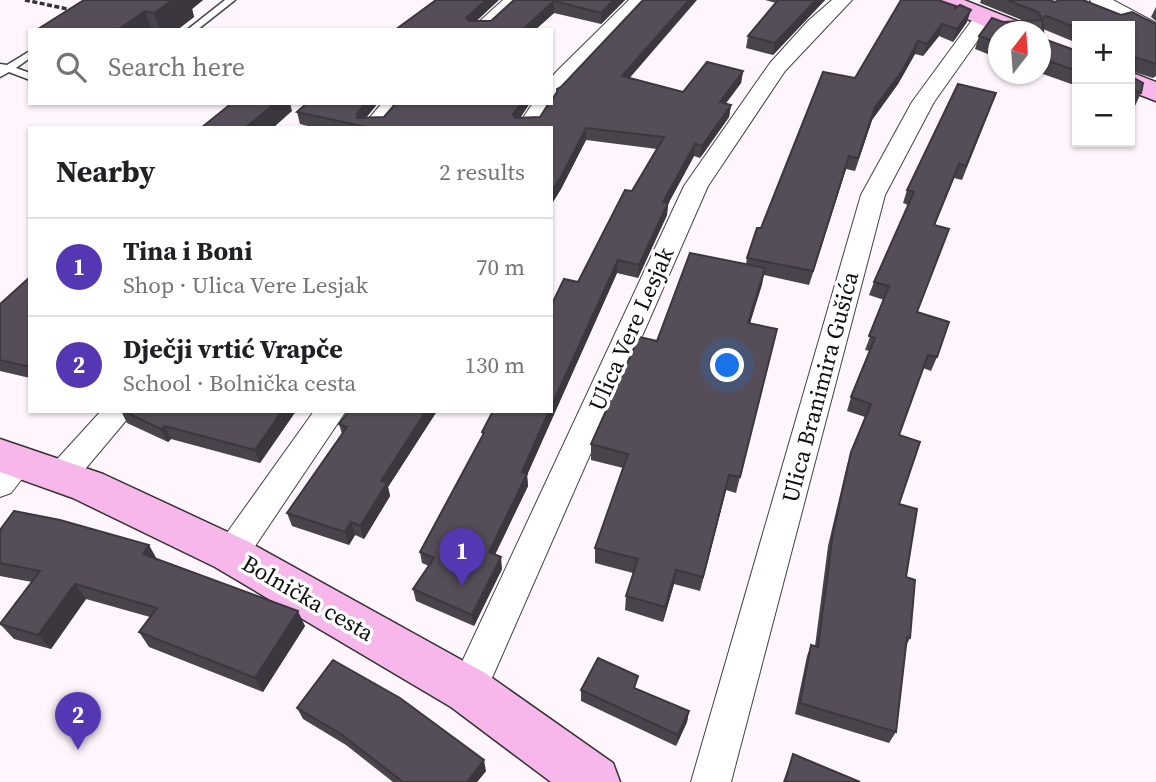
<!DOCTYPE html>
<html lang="en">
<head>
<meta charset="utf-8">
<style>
	:root { --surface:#fff; --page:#f6f6f6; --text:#202124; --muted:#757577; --line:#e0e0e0; --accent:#5536b3 }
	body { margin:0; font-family:"Source Serif 4",serif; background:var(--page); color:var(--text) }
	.controls { position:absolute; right:21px; top:21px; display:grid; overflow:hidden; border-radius:0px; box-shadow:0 2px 5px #0004 }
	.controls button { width:63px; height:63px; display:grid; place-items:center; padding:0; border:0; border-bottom:2px solid var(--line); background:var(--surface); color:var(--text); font:35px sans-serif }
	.compass { position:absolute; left:988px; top:21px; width:63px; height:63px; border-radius:50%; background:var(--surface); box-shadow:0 2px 5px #0004; rotate:17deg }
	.you { position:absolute; left:728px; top:366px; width:24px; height:24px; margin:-18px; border:5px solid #fff; border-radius:50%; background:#1a73e8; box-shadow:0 0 0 10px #1a73e833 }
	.badge { display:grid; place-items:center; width:46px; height:46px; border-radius:50%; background:var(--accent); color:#fff; font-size:23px; font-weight:700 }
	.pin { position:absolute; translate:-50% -58px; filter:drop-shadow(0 2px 4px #0008) }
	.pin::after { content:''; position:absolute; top:37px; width:24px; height:21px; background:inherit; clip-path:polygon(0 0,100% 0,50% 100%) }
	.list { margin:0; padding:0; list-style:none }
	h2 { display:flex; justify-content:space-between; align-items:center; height:91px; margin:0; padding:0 28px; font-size:30px }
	h2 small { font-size:23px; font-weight:400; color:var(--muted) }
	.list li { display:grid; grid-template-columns:46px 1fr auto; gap:21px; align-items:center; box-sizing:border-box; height:98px; padding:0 28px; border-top:2px solid var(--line) }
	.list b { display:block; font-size:26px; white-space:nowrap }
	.list p { margin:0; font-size:23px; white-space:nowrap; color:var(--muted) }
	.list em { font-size:23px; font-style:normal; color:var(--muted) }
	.icon { flex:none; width:38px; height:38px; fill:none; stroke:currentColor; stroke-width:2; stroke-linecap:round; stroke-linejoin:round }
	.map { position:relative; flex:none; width:1156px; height:782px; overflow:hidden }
	.search { position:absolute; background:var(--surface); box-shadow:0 2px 5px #0004; left:28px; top:28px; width:525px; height:77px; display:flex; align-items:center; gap:18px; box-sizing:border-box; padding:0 24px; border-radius:0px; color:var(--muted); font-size:26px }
	.panel { position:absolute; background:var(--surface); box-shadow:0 2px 5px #0004; left:28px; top:126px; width:525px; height:287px; border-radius:0px }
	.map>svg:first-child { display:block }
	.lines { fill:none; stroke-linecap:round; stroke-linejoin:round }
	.lane-casing { stroke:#434343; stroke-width:3 }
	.street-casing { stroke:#434343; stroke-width:2 }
	.secondary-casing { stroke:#323232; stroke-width:3 }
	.path { stroke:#323232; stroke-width:3.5; stroke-dasharray:5 2.5; stroke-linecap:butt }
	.lane { fill:#fff; fill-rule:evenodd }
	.street { fill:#fff; fill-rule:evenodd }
	.secondary { fill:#f7b7eb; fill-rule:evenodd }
	.wall { fill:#49434c }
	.shaded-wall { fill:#3c373e }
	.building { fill:#554e58; stroke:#3c373e; stroke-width:2 }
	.labels { text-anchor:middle; stroke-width:7; stroke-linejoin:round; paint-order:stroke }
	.street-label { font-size:23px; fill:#101010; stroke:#fff }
</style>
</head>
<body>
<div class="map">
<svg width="1156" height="782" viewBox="0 0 1156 782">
	<rect width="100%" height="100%" fill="#fef5fd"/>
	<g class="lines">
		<!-- lane casing -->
		<g class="lane-casing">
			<g id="lane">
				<polygon points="225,0 235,0 197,30 187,30"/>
				<polygon points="30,51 30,58 16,68 30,73 30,80 9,72 0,77 0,64 7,65"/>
			</g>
		</g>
		<!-- street casing -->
		<g class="street-casing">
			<g id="street">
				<polygon points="503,0 523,0 492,30 470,30"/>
				<polygon points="629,0 649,0 571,79 559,98 552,99 555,103 538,128 516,128 533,103 551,103 551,78 557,71"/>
				<polygon points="832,0 852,0 785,71 708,186 481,703 468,708 455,703 449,690 455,677 684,186 770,63 808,21"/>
				<polygon points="1090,0 1113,0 1156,23 1156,37 1092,4"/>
				<polygon points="985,10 995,16 934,102 885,195 731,782 691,782 861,195 912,102 978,12"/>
				<polygon points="382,103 405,103 384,128 361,128"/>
				<polygon points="101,411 134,411 71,486 60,490 49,486 44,477 49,468"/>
				<polygon points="314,411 346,411 243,564 231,569 219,564 214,554 219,544"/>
				<polygon points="19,449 30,453 35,462 11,493 0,497 0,462 8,453"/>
			</g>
		</g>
		<!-- secondary casing -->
		<g class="secondary-casing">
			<g id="secondary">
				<polygon points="930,0 964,0 1032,27 1035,32 999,32 933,5"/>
				<polygon points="1130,72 1156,82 1156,101 1130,91"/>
				<polygon points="0,439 103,474 247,541 485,673 613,763 620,782 551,782 451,707 215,567 73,498 0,472"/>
			</g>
		</g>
		<!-- path -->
		<polyline class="path" points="25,0 72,10"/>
		<!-- lane -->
		<use href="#lane" class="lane"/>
		<!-- street -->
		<use href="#street" class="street"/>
		<!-- secondary -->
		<use href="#secondary" class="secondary"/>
	</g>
	<!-- wall -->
	<g class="wall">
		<polygon points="84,0 203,0 192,9 194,17 177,30 38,30"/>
		<polygon points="514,0 625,0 601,24 554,13 535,30 395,30 477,21 491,21"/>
		<polygon points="765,0 825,0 773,55 746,48 748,36 776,3"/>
		<polygon points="981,0 1049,0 1055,2 1121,15 1156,24 1156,76 1153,78 1134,72 1134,78 1141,93 1135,106 1130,104 1130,26 1077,26 1077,43 1043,29 1044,39 1077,51 1077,86 1040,73 1040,32 998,32 998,58 975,49 979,36 1003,22 1024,21 980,3"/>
		<polygon points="1156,7 1156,21 1151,17"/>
		<polygon points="956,8 967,22 953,42 939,36 923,56 915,54 898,84 872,120 855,171 846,169 809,285 764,275 750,323 773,345 736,493 726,490 700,591 674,584 663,622 625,610 626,596 633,573 595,563 595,548 623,468 591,460 591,444 657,341 746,264 747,258 761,228 855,78"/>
		<polygon points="743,71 741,83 726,103 731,105 729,117 700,158 694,156 668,204 667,215 638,278 617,273 527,475 528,486 495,555 502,569 474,626 416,601 413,589 429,566 422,563 420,552 483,436 482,432 578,282 657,149 586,140 561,189 551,205 551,128 315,128 300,124 297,112 307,103 378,103 366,118 384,117 396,103 530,103 520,118 540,117 630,79 683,92"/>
		<polygon points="991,107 962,180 954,178 935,225 917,313 937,357 931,371 923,368 899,435 899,504 906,577 910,638 906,646 896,732 889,743 795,714 807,656 811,645 815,646 828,546 847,465 865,417 847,411 851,397 870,351 865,350 884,300 869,295 874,282 908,205 903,203 907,190"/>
		<polygon points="30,277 30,378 0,371 0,304"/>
		<polygon points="121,411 296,411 260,463 171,439 168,442 127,423"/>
		<polygon points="349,411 437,411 388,487 390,496 364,539 355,535 349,545 292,526 287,513 342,434 339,424"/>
		<polygon points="0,530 157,559 305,626 263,692 149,647 139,632 150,617 86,599 51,649 14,639 0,624 32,582 0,576"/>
		<polygon points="636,689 689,711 687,722 676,746 581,701 581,690"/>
		<polygon points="297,708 486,771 477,782 393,782 346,745 303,719"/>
		<polygon points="793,754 860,782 783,782"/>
	</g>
	<!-- shaded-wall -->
	<g class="shaded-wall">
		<polygon points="173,0 203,0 192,9 194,17 177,30 160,30 154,13"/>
		<polygon points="486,0 499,0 467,30 466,18"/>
		<polygon points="614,0 625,0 601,24 601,13"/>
		<polygon points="689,0 697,0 621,88 622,76"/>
		<polygon points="816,0 825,0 773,55 775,43"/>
		<polygon points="554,1 554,13 535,30 522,30"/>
		<polygon points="971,10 967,22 953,42 957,29"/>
		<polygon points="145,11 152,30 120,30 119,29"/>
		<polygon points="942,24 939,36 923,56 927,44"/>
		<polygon points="918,41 915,54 898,84 872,120 855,171 875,107"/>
		<polygon points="743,71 741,83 718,114 720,102"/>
		<polygon points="275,103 290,103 292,111 273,128 245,128"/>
		<polygon points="366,103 378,103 359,126 357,114"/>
		<polygon points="521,103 530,103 514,127 513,114"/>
		<polygon points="731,105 729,117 700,158 702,146"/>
		<polygon points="586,128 586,140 561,189 551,205 551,192"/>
		<polygon points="695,144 694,156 668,204 667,215 638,278 639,265 663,202"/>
		<polygon points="849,156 846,169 809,285 813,271"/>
		<polygon points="618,260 617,273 527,475 528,486 490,564 489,552 522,472 549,411 551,411 551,407"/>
		<polygon points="765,268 762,285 745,339 748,323"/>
		<polygon points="282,411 296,411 260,463 255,450"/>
		<polygon points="426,411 437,411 388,487 390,496 364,539 360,526 381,481"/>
		<polygon points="165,426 171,439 168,442 161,429"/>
		<polygon points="729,475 726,490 700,591 703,577"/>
		<polygon points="351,522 355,535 349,545 345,532"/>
		<polygon points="149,545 158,561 143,554"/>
		<polygon points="501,557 502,569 474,626 472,615"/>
		<polygon points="676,570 674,584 663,622 665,607"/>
		<polygon points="75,584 86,599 51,649 38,635"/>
		<polygon points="298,611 305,626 263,692 255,678"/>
		<polygon points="689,711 687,722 676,746 678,735"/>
		<polygon points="484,760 486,771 477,782 467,782"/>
	</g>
	<!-- building -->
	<g class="building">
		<polygon points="84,0 173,0 154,13 145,11 119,29 116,28 113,30 38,29"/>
		<polygon points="436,0 486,0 466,18 469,21 491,21 514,0 614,0 601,13 554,1 522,30 395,30"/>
		<polygon points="643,0 689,0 622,76 683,92 707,62 743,71 720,102 731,105 702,146 695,144 663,202 668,203 639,265 618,260 551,407 551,306 564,279 578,282 625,190 632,191 664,137 586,128 561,177 551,192 551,128 371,128 297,112 307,103 366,103 357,114 357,118 384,117 396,103 521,103 513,114 515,118 540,117 549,103 551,103 551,101 557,92 557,89 561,87"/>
		<polygon points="778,0 816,0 775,43 748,36"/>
		<polygon points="901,0 938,0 956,6 954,9 960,5 971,10 957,29 942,24 927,44 918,41 902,71 875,107 858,158 849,156 813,271 747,258 757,228 761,228 823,72 855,78"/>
		<polygon points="1007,0 1049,0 1055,2 1059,0 1083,0 1121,15 1132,12 1156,24 1156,64 1135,57 1134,78 1143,83 1141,93 1130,89 1130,26 1077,26 1077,28 1046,16 1042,19 1038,12"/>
		<polygon points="992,18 1003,22 1042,20 1044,39 1077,51 1077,71 1040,58 1040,32 998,32 998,43 979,36"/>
		<polygon points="958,84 996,93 966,166 959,164 934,225 949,229 917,312 949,322 937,357 928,355 899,435 920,442 899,504 917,509 906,577 915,580 910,638 907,637 896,732 800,703 811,645 818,647 833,533 851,452 871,404 851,397 875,338 869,336 889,286 874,282 914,192 907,190"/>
		<polygon points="232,103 275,103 245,128 201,128"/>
		<polygon points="690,253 765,268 748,323 777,329 740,477 729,475 703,577 676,570 665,607 626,596 638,559 595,548 628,454 591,444 639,337 657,341"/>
		<polygon points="30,277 30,367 0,360 0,304"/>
		<polygon points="123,411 282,411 255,450 165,426 161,429"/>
		<polygon points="349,411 426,411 381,481 387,483 360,526 351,522 345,532 287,513 347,427 339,424"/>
		<polygon points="493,411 549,411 522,472 527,474 489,552 501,557 472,615 413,589 434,558 420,552 484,433 482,432"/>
		<polygon points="14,511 60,520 149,545 143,554 298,611 255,678 139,632 157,608 75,584 38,635 0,624 40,571 0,563 0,530"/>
		<polygon points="598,658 638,676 634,688 689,711 678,735 581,690"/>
		<polygon points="333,660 400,698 484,760 467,782 403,782 341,734 297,708"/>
		<polygon points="793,754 860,782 785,782"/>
	</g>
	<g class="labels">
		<!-- street labels -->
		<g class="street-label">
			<text transform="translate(631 329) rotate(-66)" y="8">Ulica Vere Lesjak</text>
			<text transform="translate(820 387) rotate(-75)" y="8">Ulica Branimira Gušića</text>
			<text transform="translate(308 598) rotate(30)" y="8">Bolnička cesta</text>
		</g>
	</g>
</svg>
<div class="controls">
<button>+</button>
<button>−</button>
</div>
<svg class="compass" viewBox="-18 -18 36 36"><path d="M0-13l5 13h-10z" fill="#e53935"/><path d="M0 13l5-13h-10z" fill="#757577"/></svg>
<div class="you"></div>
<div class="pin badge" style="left:462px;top:586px">1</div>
<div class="pin badge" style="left:78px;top:750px">2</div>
<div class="search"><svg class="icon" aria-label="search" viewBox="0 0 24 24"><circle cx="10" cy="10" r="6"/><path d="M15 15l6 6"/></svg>Search here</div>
<section class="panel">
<h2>Nearby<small>2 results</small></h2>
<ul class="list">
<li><span class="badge">1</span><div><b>Tina i Boni</b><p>Shop · Ulica Vere Lesjak</p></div><em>70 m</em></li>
<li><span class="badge">2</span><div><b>Dječji vrtić Vrapče</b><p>School · Bolnička cesta</p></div><em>130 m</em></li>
</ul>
</section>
</div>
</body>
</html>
